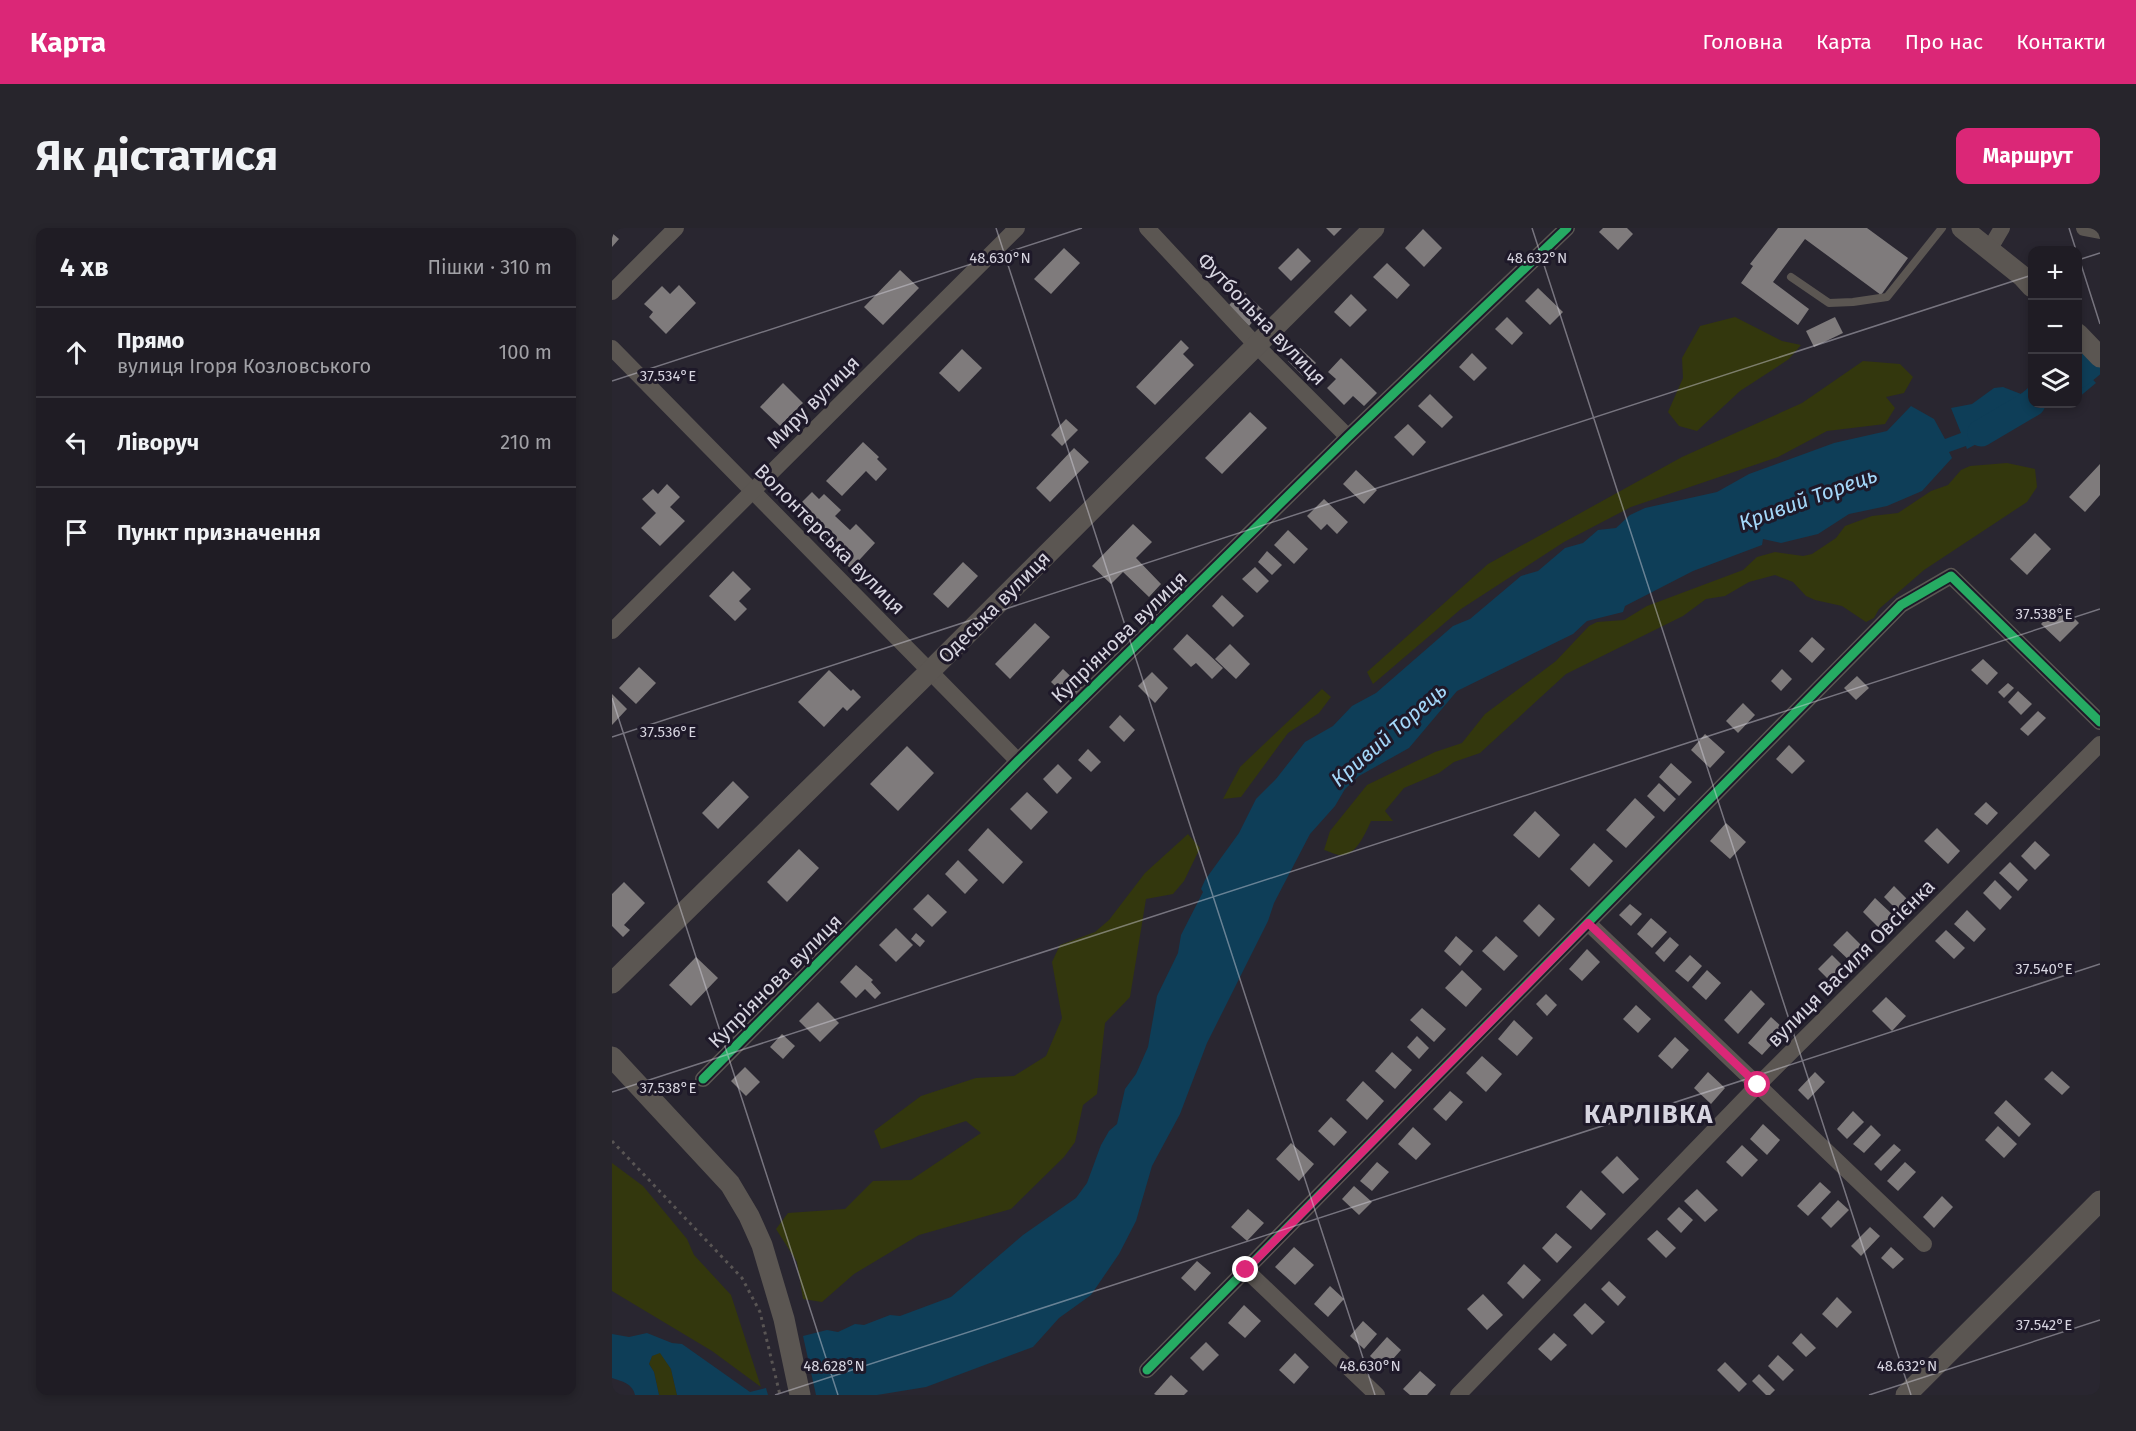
<!DOCTYPE html>
<html lang="uk">
<head>
<meta charset="utf-8">
<style>
	:root { --surface:#1f1c24; --page:#27252c; --text:#f1f3f6; --muted:#a1a1a6; --line:#3c3a41; --accent:#db2777 }
	body { margin:0; font-family:"Fira Sans",sans-serif; background:var(--page); color:var(--text) }
	.controls { position:absolute; right:18px; top:18px; display:grid; overflow:hidden; border-radius:12px; box-shadow:0 3px 9px #0003 }
	.controls button { width:54px; height:54px; display:grid; place-items:center; padding:0; border:0; border-bottom:2px solid var(--line); background:var(--surface); color:var(--text); font:30px sans-serif }
	.stop { position:absolute; width:18px; height:18px; margin:-14px; border:4px solid #db2777; border-radius:50%; background:#fff }
	.stop.end { background:#db2777; border-color:#fff; box-shadow:0 2px 6px #0008 }
	.list { margin:0; padding:0; list-style:none }
	h2 { display:flex; justify-content:space-between; align-items:center; height:78px; margin:0; padding:0 24px; font-size:26px }
	h2 small { font-size:20px; font-weight:400; color:var(--muted) }
	.list li { display:grid; grid-template-columns:39px 1fr auto; gap:18px; align-items:center; box-sizing:border-box; height:90px; padding:0 24px; border-top:2px solid var(--line) }
	.list b { display:block; font-size:22px; white-space:nowrap }
	.list p { margin:0; font-size:20px; white-space:nowrap; color:var(--muted) }
	.list em { font-size:20px; font-style:normal; color:var(--muted) }
	.icon { flex:none; width:33px; height:33px; fill:none; stroke:currentColor; stroke-width:2; stroke-linecap:round; stroke-linejoin:round }
	.map { position:relative; flex:none; width:1488px; height:1167px; overflow:hidden; border-radius:12px }
	header { display:flex; align-items:center; gap:36px; box-sizing:border-box; height:84px; padding:0 30px; background:var(--accent); color:#fff }
	header strong { font-size:28px }
	nav { display:flex; gap:33px; margin-inline-start:auto; font-size:21px }
	.intro { display:flex; align-items:center; justify-content:space-between; box-sizing:border-box; height:144px; padding:0 36px }
	h1 { margin:0; font-size:42px }
	.button { padding:15px 27px; border-radius:12px; background:var(--accent); color:#fff; font-size:21px; font-weight:700 }
	main { display:flex; gap:36px; padding:0 36px }
	aside { flex:1; background:var(--surface); border-radius:12px; box-shadow:0 3px 9px #0003 }
	.map>svg:first-child { display:block }
	.green { fill:#33370d }
	.water { fill:#0e3e58 }
	.lines { fill:none; stroke-linecap:round; stroke-linejoin:round }
	.river { stroke:#0e3e58; stroke-width:27 }
	.building { fill:#7f7b7c }
	.path { stroke:#595554; stroke-width:3; stroke-dasharray:3 4.5; stroke-linecap:butt }
	.service { stroke:#5b5652; stroke-width:8 }
	.minor { stroke:#5b5652; stroke-width:16 }
	.tertiary { stroke:#5b5652; stroke-width:21 }
	.cycleway-casing { stroke:#1e1929; stroke-width:13 }
	.cycleway { stroke:#26ab63; stroke-width:9 }
	.route { stroke:#db2777; stroke-width:8 }
	.ticks { fill:none; stroke:#d7d5e0; stroke-width:1.5; stroke-opacity:0.45 }
	.labels { text-anchor:middle; stroke-width:6; stroke-linejoin:round; paint-order:stroke }
	.street-label { font-size:20px; fill:#d7d5e0; stroke:#1e1929 }
	.water-label { font-size:21px; font-style:italic; fill:#a4d7f9; stroke:#1e1929 }
	.district-label { font-size:26px; font-weight:bold; letter-spacing:1.5px; fill:#d7d5e0; stroke:#1e1929 }
	.ticks-label { font-size:15px; text-anchor:middle; fill:#d7d5e0; stroke:#1e1929; stroke-width:6; stroke-linejoin:round; paint-order:stroke }
</style>
</head>
<body>
<header>
<strong>Карта</strong>
<nav><a>Головна</a><a>Карта</a><a>Про нас</a><a>Контакти</a></nav>
</header>
<div class="intro"><h1>Як дістатися</h1><a class="button">Маршрут</a></div>
<main>
<aside>
<h2>4 хв<small>Пішки · 310 m</small></h2>
<ul class="list">
<li><svg class="icon" aria-label="ahead" viewBox="0 0 24 24"><path d="M12 20V5M6 11l6-6 6 6"/></svg><div><b>Прямо</b><p>вулиця Ігоря Козловського</p></div><em>100 m</em></li>
<li><svg class="icon" aria-label="left" viewBox="0 0 24 24"><path d="M17 20v-9H6M10 6l-5 5 5 5"/></svg><div><b>Ліворуч</b></div><em>210 m</em></li>
<li><svg class="icon" aria-label="arrive" viewBox="0 0 24 24"><path d="M6 21V4h12l-3 4 3 4H6"/></svg><div><b>Пункт призначення</b></div></li>
</ul>
</aside>
<div class="map">
<svg width="1488" height="1167" viewBox="0 0 1488 1167">
	<rect width="100%" height="100%" fill="#292630"/>
	<!-- green -->
	<g class="green">
		<polygon points="1123,89 1170,113 1189,117 1177,131 1128,163 1085,203 1067,198 1056,184 1071,150 1070,130 1088,98"/>
		<polygon points="1251,133 1288,136 1301,149 1292,165 1274,169 1283,180 1273,196 1215,203 1166,229 1019,279 952,314 849,381 761,456 755,444 876,336 1070,229 1190,175"/>
		<path d="M1395 235 1423 241 1425 259 1415 274 1312 342 1267 381 1262 390 1254 394 1230 378 1203 372 1194 368 1181 354 1163 347 1137 354 1113 368 1094 371 1071 388 954 446 868 525 842 534 827 545 792 560 773 583 781 593H759C754 604 745 626 731 627 725 628 717 623 712 622L718 603 755 557 823 524 850 515 873 486 944 433 977 398 985 394 1012 392 1035 378 1131 342 1145 329 1163 324 1191 328 1200 326 1224 310 1233 298 1260 288 1286 285 1319 263 1336 257 1349 242 1358 238Z"/>
		<polygon points="710,461 719,469 707,485 676,505 629,569 611,571 628,539"/>
		<polygon points="576,606 588,620 572,653 561,666 534,671 518,769 493,795 485,866 471,877 463,914 452,929 399,981 307,1007 242,1046 210,1074 191,1071 185,1034 164,1001 176,985 233,981 261,953 299,952 369,905 354,893 269,921 262,903 309,868 364,850 402,848 434,828 450,790 440,734 448,717 483,704 497,692 533,645"/>
		<polygon points="0,935 31,958 75,1011 82,1027 119,1067 149,1159 100,1123 0,1063"/>
		<polygon points="48,1124 59,1141 65,1167 47,1167 42,1144 37,1136 40,1128"/>
	</g>
	<!-- water -->
	<g class="water">
		<polygon points="1466,135 1484,155 1466,170"/>
		<polygon points="1420,144 1420,168 1402,184 1401,193 1395,200 1355,221 1354,218 1337,224 1340,230 1310,263 1275,278 1237,286 1206,306 1169,315 1151,311 1150,317 1081,343 1013,378 1011,384 975,393 961,406 845,463 797,520 747,548 733,561 723,578 698,606 662,675 656,693 595,815 568,886 540,938 524,993 507,1026 479,1067 447,1090 421,1119 314,1159 265,1167 204,1167 191,1108 215,1102 226,1104 243,1096 252,1097 278,1087 288,1088 339,1069 411,1007 464,970 475,955 489,917 497,903 505,896 513,861 524,846 536,819 545,768 566,725 569,707 591,664 589,661 593,652 627,605 644,571 664,551 693,514 721,498 740,478 764,465 841,398 858,391 909,348 926,343 953,320 971,315 986,302 1004,300 1018,287 1033,280 1105,264 1137,246 1222,215 1275,203 1299,178 1322,191 1333,211 1349,205 1339,180 1360,176 1382,160 1391,159 1409,166 1416,160 1416,151"/>
		<path d="M35 1105 60 1115 70 1116 138 1164 154 1160 156 1167H65L59 1141 48 1125 40 1128 37 1136 42 1144 47 1167H23C21 1156 10 1153 0 1150V1106L17 1109Z"/>
	</g>
	<g class="lines">
		<!-- river -->
		<g class="river">
			<polyline points="1466,147 1488,129"/>
			<polyline points="1369,205 1420,175"/>
		</g>
	</g>
	<!-- building -->
	<g class="building">
		<polygon points="714,0 730,0 722,8"/>
		<polygon points="991,0 1015,0 1021,6 1006,22 987,4"/>
		<polygon points="1166,0 1255,0 1296,30 1269,67 1193,11 1161,54 1197,81 1186,97 1129,55 1141,38 1138,36"/>
		<polygon points="811,1 830,20 812,39 793,20"/>
		<polygon points="0,5 7,11 0,19"/>
		<polygon points="452,20 468,35 439,66 422,51"/>
		<polygon points="686,20 699,33 679,53 666,40"/>
		<polygon points="775,35 798,57 785,71 761,49"/>
		<polygon points="288,42 307,60 271,97 252,79"/>
		<polygon points="67,57 84,75 54,106 37,89 41,84 32,76 50,58 58,66"/>
		<polygon points="926,60 951,84 938,97 913,73"/>
		<polygon points="631,63 651,82 637,98 616,78"/>
		<polygon points="739,66 755,82 738,99 722,84"/>
		<polygon points="895,89 911,105 900,117 883,101"/>
		<polygon points="1223,89 1231,105 1202,119 1194,103"/>
		<polygon points="569,112 577,120 571,126 582,137 543,177 524,159"/>
		<polygon points="688,120 704,135 691,148 676,133"/>
		<polygon points="350,121 370,140 347,164 327,145"/>
		<polygon points="860,125 875,140 862,153 847,139"/>
		<polygon points="729,130 765,165 752,178 741,168 732,177 715,160 724,151 716,144"/>
		<polygon points="171,155 191,175 168,198 148,179"/>
		<polygon points="818,166 841,189 830,200 806,178"/>
		<polygon points="638,184 655,200 610,246 593,230"/>
		<polygon points="454,191 466,202 450,218 439,207"/>
		<polygon points="796,196 814,214 801,228 782,209"/>
		<polygon points="251,214 267,229 265,231 275,241 264,253 254,243 230,268 214,253"/>
		<polygon points="462,220 477,234 438,274 424,260"/>
		<polygon points="1488,236 1488,267 1473,284 1457,269"/>
		<polygon points="744,242 765,262 752,276 731,256"/>
		<polygon points="55,256 68,269 58,279 73,293 48,318 29,300 44,285 30,271 41,261 46,266"/>
		<polygon points="200,264 207,271 212,266 229,282 223,288 238,302 244,296 263,315 239,341 180,284"/>
		<polygon points="712,271 736,294 725,306 715,296 709,302 695,288"/>
		<polygon points="521,296 540,314 524,330 549,356 537,369 511,344 499,356 480,338"/>
		<polygon points="676,302 696,321 682,336 662,317"/>
		<polygon points="1423,305 1439,321 1415,347 1398,331"/>
		<polygon points="655,323 670,337 660,347 646,334"/>
		<polygon points="351,334 366,348 336,380 321,366"/>
		<polygon points="643,339 657,353 645,365 630,351"/>
		<polygon points="121,343 139,361 127,373 135,381 123,393 97,368"/>
		<polygon points="610,367 632,388 621,399 600,378"/>
		<polygon points="1448,376 1467,395 1448,414 1429,396"/>
		<polygon points="423,395 438,409 398,451 383,436"/>
		<polygon points="575,406 611,440 600,451 584,435 579,439 561,421"/>
		<polygon points="1200,409 1213,421 1200,435 1187,423"/>
		<polygon points="618,416 638,436 624,451 603,431"/>
		<polygon points="1371,431 1386,445 1375,457 1359,442"/>
		<polygon points="27,439 44,455 24,476 7,460"/>
		<polygon points="451,441 471,460 459,473 439,454"/>
		<polygon points="1170,441 1180,451 1169,463 1159,453"/>
		<polygon points="217,442 239,463 241,461 249,469 235,483 231,479 212,499 186,474"/>
		<polygon points="540,444 556,460 543,475 526,458"/>
		<polygon points="1245,448 1257,460 1244,472 1232,460"/>
		<polygon points="1396,455 1402,460 1392,470 1386,464"/>
		<polygon points="1406,463 1420,476 1409,487 1396,474"/>
		<polygon points="0,466 15,481 0,497"/>
		<polygon points="1131,475 1143,487 1126,505 1114,493"/>
		<polygon points="1426,483 1434,490 1416,508 1408,501"/>
		<polygon points="508,487 523,502 512,514 497,499"/>
		<polygon points="1093,506 1113,524 1098,540 1079,522"/>
		<polygon points="1177,517 1193,533 1180,546 1164,531"/>
		<polygon points="295,518 322,545 286,583 258,556"/>
		<polygon points="476,521 489,534 479,544 466,532"/>
		<polygon points="1059,535 1080,554 1067,568 1047,549"/>
		<polygon points="446,536 460,550 445,566 431,551"/>
		<polygon points="121,553 137,569 106,601 90,585"/>
		<polygon points="1047,555 1064,571 1052,584 1035,568"/>
		<polygon points="415,564 436,584 419,602 398,581"/>
		<polygon points="1023,570 1043,589 1014,620 994,602"/>
		<polygon points="1374,574 1386,585 1375,597 1362,586"/>
		<polygon points="923,583 948,607 927,630 901,607"/>
		<polygon points="1114,595 1134,614 1118,631 1098,613"/>
		<polygon points="376,600 411,634 391,656 356,622"/>
		<polygon points="1325,600 1348,623 1336,636 1312,613"/>
		<polygon points="1423,613 1438,627 1423,642 1409,628"/>
		<polygon points="982,615 1001,633 977,659 958,641"/>
		<polygon points="187,621 207,640 175,674 155,654"/>
		<polygon points="346,632 366,652 353,666 333,646"/>
		<polygon points="1398,634 1416,652 1406,663 1387,645"/>
		<polygon points="1383,652 1400,669 1388,682 1371,665"/>
		<polygon points="12,654 33,675 12,697 18,702 11,709 0,698 0,666"/>
		<polygon points="1282,658 1298,674 1288,685 1272,669"/>
		<polygon points="316,666 335,684 320,699 301,681"/>
		<polygon points="1263,670 1282,688 1269,702 1251,684"/>
		<polygon points="927,676 943,691 927,709 911,693"/>
		<polygon points="1018,676 1030,686 1019,698 1007,687"/>
		<polygon points="1355,682 1374,701 1362,714 1342,696"/>
		<polygon points="1039,690 1055,704 1040,720 1025,706"/>
		<polygon points="284,700 301,717 284,734 267,717"/>
		<polygon points="1334,702 1353,720 1342,731 1323,713"/>
		<polygon points="1235,703 1252,720 1239,734 1221,717"/>
		<polygon points="304,705 313,713 308,719 299,711"/>
		<polygon points="844,708 861,723 848,738 832,723"/>
		<polygon points="884,708 906,728 892,743 870,723"/>
		<polygon points="1058,709 1067,717 1052,734 1043,725"/>
		<polygon points="975,721 988,734 970,753 957,741"/>
		<polygon points="1078,727 1090,738 1076,754 1063,743"/>
		<polygon points="1220,727 1233,740 1219,754 1206,741"/>
		<polygon points="84,729 106,750 79,778 57,757"/>
		<polygon points="244,737 261,752 259,754 269,765 263,771 253,761 244,770 228,754"/>
		<polygon points="850,742 870,761 854,779 833,760"/>
		<polygon points="1095,742 1109,755 1094,772 1080,759"/>
		<polygon points="1139,762 1153,776 1126,806 1112,792"/>
		<polygon points="934,766 945,777 935,788 924,776"/>
		<polygon points="1274,769 1294,788 1280,803 1260,783"/>
		<polygon points="206,774 227,795 208,814 187,793"/>
		<polygon points="1024,777 1039,791 1026,805 1011,791"/>
		<polygon points="810,780 834,801 822,814 798,792"/>
		<polygon points="1159,789 1173,802 1150,827 1136,815"/>
		<polygon points="902,792 921,810 905,828 886,811"/>
		<polygon points="170,806 183,818 171,831 158,819"/>
		<polygon points="805,808 817,820 807,831 795,819"/>
		<polygon points="1063,809 1077,822 1060,841 1046,828"/>
		<polygon points="780,824 800,842 783,861 763,843"/>
		<polygon points="870,828 890,846 874,864 854,845"/>
		<polygon points="133,839 148,854 134,868 119,853"/>
		<polygon points="1440,843 1458,859 1450,867 1432,851"/>
		<polygon points="1096,844 1113,860 1099,876 1082,860"/>
		<polygon points="1203,844 1213,854 1196,872 1186,862"/>
		<polygon points="751,853 772,873 755,892 734,872"/>
		<polygon points="838,863 851,874 834,893 821,881"/>
		<polygon points="1394,872 1419,896 1407,909 1382,885"/>
		<polygon points="1241,883 1252,894 1235,911 1225,901"/>
		<polygon points="719,889 735,904 722,918 706,903"/>
		<polygon points="1151,896 1168,912 1155,927 1138,911"/>
		<polygon points="1259,897 1269,907 1252,925 1241,916"/>
		<polygon points="1386,898 1405,916 1392,930 1373,912"/>
		<polygon points="801,899 819,916 804,932 786,916"/>
		<polygon points="679,915 702,936 687,953 664,931"/>
		<polygon points="1282,916 1289,922 1269,943 1262,936"/>
		<polygon points="1130,917 1146,932 1130,949 1114,934"/>
		<polygon points="1005,928 1027,951 1011,966 989,944"/>
		<polygon points="765,934 777,944 760,963 748,953"/>
		<polygon points="1293,934 1304,944 1286,963 1275,953"/>
		<polygon points="1208,954 1219,964 1196,988 1185,978"/>
		<polygon points="742,958 760,974 747,987 730,971"/>
		<polygon points="1085,961 1106,982 1093,994 1072,973"/>
		<polygon points="969,962 994,986 979,1002 954,979"/>
		<polygon points="1330,968 1341,979 1322,1000 1311,989"/>
		<polygon points="1226,972 1237,982 1219,1000 1209,990"/>
		<polygon points="1067,979 1081,992 1069,1005 1055,991"/>
		<polygon points="636,981 652,995 635,1013 619,999"/>
		<polygon points="1258,999 1268,1008 1249,1028 1239,1018"/>
		<polygon points="1045,1002 1064,1020 1054,1030 1035,1011"/>
		<polygon points="944,1005 960,1019 945,1035 930,1020"/>
		<polygon points="682,1019 702,1037 683,1057 663,1039"/>
		<polygon points="1279,1019 1292,1031 1281,1041 1269,1030"/>
		<polygon points="585,1033 599,1045 583,1063 569,1050"/>
		<polygon points="912,1036 929,1052 911,1071 895,1055"/>
		<polygon points="997,1053 1014,1069 1006,1078 989,1061"/>
		<polygon points="718,1058 732,1071 716,1089 702,1076"/>
		<polygon points="871,1066 891,1087 875,1102 855,1081"/>
		<polygon points="1225,1069 1240,1084 1225,1100 1210,1086"/>
		<polygon points="973,1075 993,1094 980,1107 961,1087"/>
		<polygon points="632,1077 649,1093 633,1110 616,1095"/>
		<polygon points="751,1093 765,1106 752,1121 738,1108"/>
		<polygon points="942,1105 955,1117 939,1133 926,1121"/>
		<polygon points="1189,1105 1204,1120 1194,1129 1180,1115"/>
		<polygon points="775,1109 789,1122 772,1141 758,1128"/>
		<polygon points="594,1114 607,1127 591,1143 578,1130"/>
		<polygon points="683,1125 697,1139 682,1156 667,1142"/>
		<polygon points="1166,1127 1182,1142 1171,1153 1156,1138"/>
		<polygon points="1113,1134 1135,1156 1127,1164 1105,1142"/>
		<polygon points="808,1143 824,1157 815,1167 798,1167 791,1161"/>
		<polygon points="1147,1146 1163,1162 1158,1167 1154,1167 1140,1153"/>
		<polygon points="559,1147 576,1163 572,1167 544,1167 542,1166"/>
	</g>
	<g class="lines">
		<!-- path -->
		<polyline class="path" points="0,913 130,1050 148,1084 168,1167"/>
		<!-- service -->
		<polyline class="service" points="1179,49 1217,75 1241,74 1275,69 1330,0"/>
		<!-- minor -->
		<g class="minor">
			<polyline points="535,0 643,116 736,209"/>
			<polyline points="1472,0 1488,3"/>
			<polyline points="1377,22 1390,0"/>
			<polyline points="0,64 64,0"/>
			<polyline points="0,120 406,533"/>
			<polyline points="0,403 405,0"/>
			<polyline points="976,695 1312,1016"/>
			<polyline points="91,851 406,533 736,209 955,0"/>
			<polyline points="634,1042 765,1167"/>
			<polyline points="535,1142 1289,377 1339,348 1488,494"/>
			<polyline points="846,1167 1146,857 1488,516"/>
		</g>
		<!-- tertiary -->
		<g class="tertiary">
			<polyline points="1350,0 1410,48 1420,59"/>
			<polyline points="1466,106 1488,129"/>
			<polyline points="0,755 318,443 762,0"/>
			<polyline points="0,829 118,956 137,988 150,1017 172,1091 188,1167"/>
			<polyline points="1294,1167 1488,973"/>
		</g>
		<!-- cycleway casing -->
		<g class="cycleway-casing">
			<g id="cycleway">
				<polyline points="91,851 406,533 736,209 955,0"/>
				<polyline points="535,1142 1289,377 1339,348 1488,494"/>
			</g>
		</g>
		<!-- cycleway -->
		<use href="#cycleway" class="cycleway"/>
	</g>
	<g class="lines">
		<!-- route -->
		<polyline class="route" points="634,1042 976,695 1146,857"/>
	</g>
	<!-- ticks -->
	<path class="ticks" d="M384 0 763 1167M920 0 1299 1167M1457 0 1464 22M1466 27 1488 96M1466 32 1488 25M0 153 470 0M0 470 226 1167M0 509 1420 47M0 864 1488 381M163 1167 1488 736M1257 1167 1488 1092"/>
	<g class="labels">
		<!-- street labels -->
		<g class="street-label">
			<text transform="translate(650 91) rotate(46)" y="7">Футбольна вулиця</text>
			<text transform="translate(201 174) rotate(-45)" y="7">Миру вулиця</text>
			<text transform="translate(218 311) rotate(45)" y="7">Волонтерська вулиця</text>
			<text transform="translate(382 379) rotate(-45)" y="7">Одеська вулиця</text>
			<text transform="translate(507 409) rotate(-44)" y="7">Купріянова вулиця</text>
			<text transform="translate(1239 735) rotate(-45)" y="7">вулиця Василя Овсієнка</text>
			<text transform="translate(163 753) rotate(-45)" y="7">Купріянова вулиця</text>
		</g>
		<!-- water labels -->
		<g class="water-label">
			<text transform="translate(1196 271) rotate(-20)" y="7">Кривий Торець</text>
			<text transform="translate(777 507) rotate(-41)" y="7">Кривий Торець</text>
		</g>
		<!-- district labels -->
		<g class="district-label">
			<text x="1037" y="895">КАРЛІВКА</text>
		</g>
	</g>
	<g class="ticks-label">
		<text x="388" y="35">48.630°N</text>
		<text x="925" y="35">48.632°N</text>
		<text x="56" y="153">37.534°E</text>
		<text x="1432" y="391">37.538°E</text>
		<text x="56" y="509">37.536°E</text>
		<text x="1432" y="746">37.540°E</text>
		<text x="56" y="865">37.538°E</text>
		<text x="1432" y="1102">37.542°E</text>
		<text x="222" y="1143">48.628°N</text>
		<text x="758" y="1143">48.630°N</text>
		<text x="1295" y="1143">48.632°N</text>
	</g>
</svg>
<div class="controls">
<button>+</button>
<button>−</button>
<button><svg class="icon" aria-label="layers" viewBox="0 0 24 24"><path d="M12 4l9 5-9 5-9-5zM3 14l9 5 9-5"/></svg></button>
</div>
<div class="stop" style="left:1146px;top:857px"></div>
<div class="stop end" style="left:634px;top:1042px"></div>
</div>
</main>
</body>
</html>
